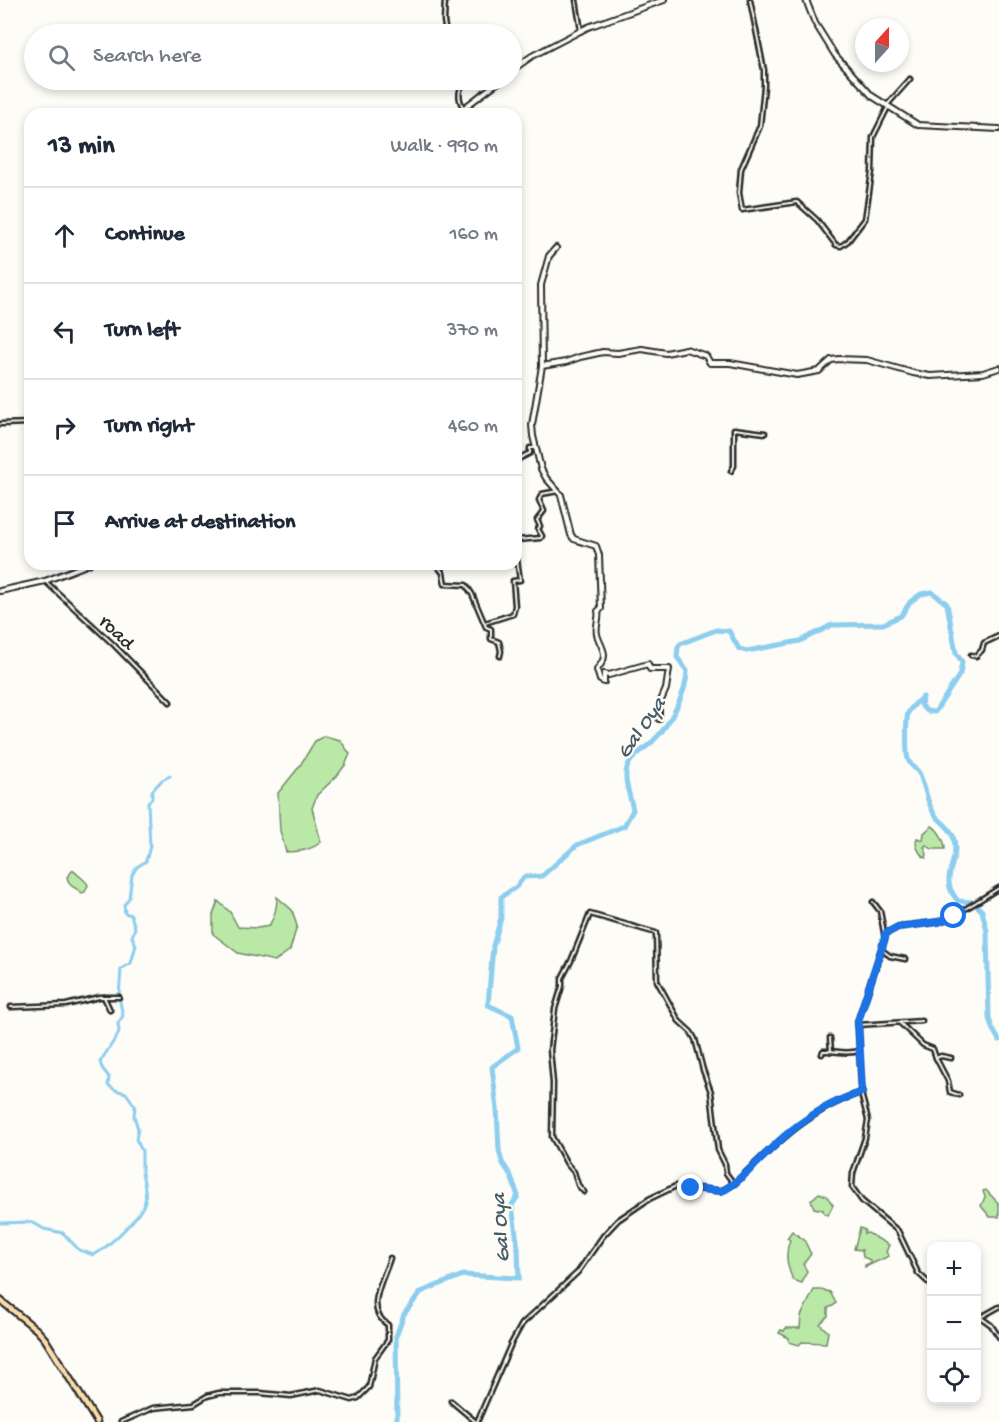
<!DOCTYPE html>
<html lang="en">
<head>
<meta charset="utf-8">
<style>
	:root { --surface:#fff; --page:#f2f2f3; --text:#1f2937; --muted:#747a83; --line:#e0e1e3 }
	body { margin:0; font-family:"Gochi Hand",sans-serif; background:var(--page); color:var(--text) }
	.controls { position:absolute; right:18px; bottom:18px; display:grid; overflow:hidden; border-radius:12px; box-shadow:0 3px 9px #0003 }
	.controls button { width:54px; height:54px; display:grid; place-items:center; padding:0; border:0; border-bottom:2px solid var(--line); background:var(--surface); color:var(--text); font:30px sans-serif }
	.compass { position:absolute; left:855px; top:18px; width:54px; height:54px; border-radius:50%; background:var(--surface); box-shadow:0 3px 9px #0003; rotate:21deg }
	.stop { position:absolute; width:18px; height:18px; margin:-14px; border:4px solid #1a73e8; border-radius:50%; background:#fff }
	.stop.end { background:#1a73e8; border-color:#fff; box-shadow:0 2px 6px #0008 }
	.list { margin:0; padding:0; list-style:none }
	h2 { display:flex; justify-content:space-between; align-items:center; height:78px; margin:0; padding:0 24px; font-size:26px }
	h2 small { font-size:20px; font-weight:400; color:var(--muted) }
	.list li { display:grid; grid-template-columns:39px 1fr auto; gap:18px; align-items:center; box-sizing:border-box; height:96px; padding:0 24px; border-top:2px solid var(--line) }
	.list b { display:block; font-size:22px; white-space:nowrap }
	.list em { font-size:20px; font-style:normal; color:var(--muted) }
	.icon { flex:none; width:33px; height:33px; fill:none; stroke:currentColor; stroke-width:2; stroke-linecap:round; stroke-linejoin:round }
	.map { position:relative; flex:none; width:999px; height:1422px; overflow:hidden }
	.search { position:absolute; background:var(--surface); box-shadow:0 3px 9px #0003; left:24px; top:24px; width:498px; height:66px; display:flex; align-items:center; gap:15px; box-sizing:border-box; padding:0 21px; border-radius:33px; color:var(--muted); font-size:22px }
	.panel { position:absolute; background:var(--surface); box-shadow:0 3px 9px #0003; left:24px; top:108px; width:498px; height:462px; border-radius:18px }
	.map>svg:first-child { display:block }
	.green { fill:#bae9a7; stroke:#728a69; stroke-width:1.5 }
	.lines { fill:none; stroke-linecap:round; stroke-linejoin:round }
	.canal { stroke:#8dcdee; stroke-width:3 }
	.river { stroke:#8dcdee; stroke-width:5 }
	.minor-casing { stroke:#2b2b2b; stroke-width:7 }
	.secondary-casing { stroke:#2b2b2b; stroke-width:8 }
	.primary-casing { stroke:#2b2b2b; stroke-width:9 }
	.minor { stroke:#fdfcf7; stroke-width:2 }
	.secondary { stroke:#fdfcf7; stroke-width:4 }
	.primary { stroke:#faddab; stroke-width:4.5 }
	.route { stroke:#1a73e8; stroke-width:8 }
	.labels { text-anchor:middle; stroke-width:4.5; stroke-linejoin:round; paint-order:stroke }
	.street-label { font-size:20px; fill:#2b2b2b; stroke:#fdfcf7 }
	.water-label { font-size:21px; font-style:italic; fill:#485c66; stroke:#fdfcf7 }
</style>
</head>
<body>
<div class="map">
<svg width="999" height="1422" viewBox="0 0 999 1422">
	<rect width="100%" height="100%" fill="#fdfcf7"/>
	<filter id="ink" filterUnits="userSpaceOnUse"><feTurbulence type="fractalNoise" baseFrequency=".0167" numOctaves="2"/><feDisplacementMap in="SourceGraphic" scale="12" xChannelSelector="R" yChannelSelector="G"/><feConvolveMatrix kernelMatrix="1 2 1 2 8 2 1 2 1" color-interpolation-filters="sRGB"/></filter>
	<g filter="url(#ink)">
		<!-- green -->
		<g class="green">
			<path d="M324 736 340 740 350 754 345 765 337 776 317 795 312 808 321 842C310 851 300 851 286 852L280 831 278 793 299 767 315 741Z"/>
			<path d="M932 826C939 830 945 842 945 849H932L926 845 924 847 927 854 926 858C919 855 914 844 917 838L923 840 924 833Z"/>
			<path d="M73 870C77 875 86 880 88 885L85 892 82 893C75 886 70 889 67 877Z"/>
			<path d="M277 897 292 910 297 926 290 950 275 961 238 953 213 934V915L218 901 230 912 238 927 258 928 269 926C275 916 277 908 277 897Z"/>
			<polygon points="986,1190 999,1204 999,1217 990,1217 981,1206 985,1197 983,1191"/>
			<polygon points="819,1193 827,1196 833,1205 828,1215 824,1213 823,1210 814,1208 811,1200"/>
			<polygon points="860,1228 865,1230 864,1234 868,1233 889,1245 886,1252 889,1256 865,1267 865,1265 870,1263 870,1260 863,1257 862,1250 854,1249"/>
			<path d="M792 1231 804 1240 811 1254 803 1264 807 1271 802 1283 793 1280C787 1267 784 1254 790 1240L787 1238Z"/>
			<polygon points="814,1290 823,1290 830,1292 836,1303 833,1306 828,1308 828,1316 820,1324 828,1332 826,1343 802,1342 799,1345 789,1342 789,1338 779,1333 781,1330 784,1331 786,1328 800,1328 801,1316"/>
		</g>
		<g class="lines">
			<!-- canal -->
			<g class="canal">
				<polyline points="142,1171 142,1151 136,1139 138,1129 134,1116 135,1106 126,1093 115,1090 108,1085 109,1077 102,1068 100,1062 117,1036 119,1032 118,1023 123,1016 119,997 121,969 131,963 136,945 132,937 135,928 131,915 125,913 124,905 129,898 132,875 137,867 146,861 150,846 148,803 152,798 152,791 162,780 170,776"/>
				<path d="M0 1223 32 1222 44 1229 63 1233 79 1250 94 1255C108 1247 141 1217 145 1201 147 1192 144 1182 142 1173"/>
			</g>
			<!-- river -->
			<path class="river" d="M397 1422 396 1336 404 1314 421 1292 463 1275 519 1278 518 1249 512 1205 518 1196 511 1176 502 1162 499 1150 497 1109 492 1067 518 1048 512 1016 488 1005 493 946 501 918V897L516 887 524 877 542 876 577 845 624 826 633 810C631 798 623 780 627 768 630 757 645 749 653 741 669 726 687 693 687 671L677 657 678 647 680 644 716 630 729 631 739 649 747 651 800 641 832 625 883 624 901 616 910 602 921 594 932 592 947 604 956 653 962 662 960 674 935 712C928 712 924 711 921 704L923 697C918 701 911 707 908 713 906 718 906 753 908 759 910 766 916 768 919 773 926 786 926 804 936 816 942 823 950 827 953 836 962 863 936 876 958 901L973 902 982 911 987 931 989 1018 992 1028 999 1040"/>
			<!-- minor casing -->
			<g class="minor-casing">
				<g id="minor">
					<polyline points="445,0 444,21 446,34"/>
					<polyline points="576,0 581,31"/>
					<polyline points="750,0 764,70 764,86 760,126 741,169 739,193 742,210 797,202 817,220 836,245 841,246 848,241 865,219 872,172 873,137 887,109 890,107"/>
					<polyline points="887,105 910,79"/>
					<path d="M463 107C457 97 459 89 465 80"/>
					<polyline points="0,424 30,423"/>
					<polyline points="516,460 530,453 530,448 534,448"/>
					<polyline points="731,471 734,466 734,429 765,433"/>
					<polyline points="516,549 517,540 541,538 542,536 538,529 540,526 537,520 544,511 539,500 542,494 558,491"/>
					<polyline points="436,564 443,573 445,584 466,585 472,594 486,627 491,629 491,639 499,642 501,651 500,656"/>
					<polyline points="45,581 114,645 170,702"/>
					<polyline points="485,623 513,614 515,606 513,581 520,580 516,553"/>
					<polyline points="971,655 976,656 982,650 984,643 999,636"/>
					<polyline points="873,902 880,911 885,938 858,1021 862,1097 868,1120 865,1138 853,1173 852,1187 862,1201 898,1231 918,1273 932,1286"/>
					<polyline points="885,934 898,927 938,922 954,916 999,888"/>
					<polyline points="882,950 890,956 905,959"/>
					<polyline points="104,997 110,1010"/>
					<polyline points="11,1007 66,1005 99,997 119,997"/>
					<polyline points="900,1023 923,1045 933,1049 936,1058 941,1056 951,1058"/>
					<polyline points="858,1025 922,1021"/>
					<polyline points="830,1038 831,1051"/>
					<path d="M822 1054 823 1051C836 1050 844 1055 859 1051"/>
					<polyline points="936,1058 948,1081 950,1092 959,1095"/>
					<polyline points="584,1192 578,1185 574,1172 567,1164 552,1137 553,1083 550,1050 555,1009 562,986 562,978 571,961 590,914 656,933 657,981 679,1021 691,1032 695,1039 703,1070 711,1092 718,1150 725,1164 726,1173 734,1184"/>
					<polyline points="976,1314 991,1325 999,1337"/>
					<polyline points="981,1317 999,1307"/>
					<polyline points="451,1401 476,1422"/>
					<path d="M121 1422 153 1408 194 1404 207 1396 219 1393H260L291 1396 320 1390 352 1400 358 1398 369 1387 375 1358 388 1340V1325C363 1309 384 1279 390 1258"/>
					<path d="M477 1422 511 1344 522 1324 578 1272 603 1236 618 1220 649 1199 676 1186 721 1191 734 1184C773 1147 809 1109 862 1092"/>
				</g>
			</g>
			<!-- secondary casing -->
			<g class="secondary-casing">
				<g id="secondary">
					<polyline points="806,0 815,23 835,55 872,96 918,125 999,129"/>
					<polyline points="512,70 532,56 588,27 664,0"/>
					<polyline points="456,114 501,80"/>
					<path d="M556 248 549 256 541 285 542 366 532 425 533 436 541 469 546 478 561 495 571 535 574 539 596 546 599 555 601 609 598 611C600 618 595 626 597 634 599 644 608 653 602 662 601 665 598 667 597 670L600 680 604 682V674L609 675 648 664 650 669H669L666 689 659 705V719"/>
					<polyline points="542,366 566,362 580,357 603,352 618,353 642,349 666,353 686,349 706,356 710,363 730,363 797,375 819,371 831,360 839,359 867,360 913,373 930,376 983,373 999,368"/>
					<polyline points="0,591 45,581 89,564"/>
				</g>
			</g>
			<!-- primary casing -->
			<g class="primary-casing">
				<polyline id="primary" points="0,1300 37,1330 45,1339 97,1422"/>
			</g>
			<!-- minor -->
			<use href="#minor" class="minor"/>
			<!-- secondary -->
			<use href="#secondary" class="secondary"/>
			<!-- primary -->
			<use href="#primary" class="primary"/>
		</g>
	</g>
	<g class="lines" filter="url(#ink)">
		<!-- route -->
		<path class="route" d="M691 1188 721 1191 726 1189C748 1175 765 1153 785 1136 808 1116 834 1101 862 1092L858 1021 885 938V934L898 927 938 922 954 916"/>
	</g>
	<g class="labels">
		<!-- street labels -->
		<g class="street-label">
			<text transform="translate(118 631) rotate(44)" y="7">road</text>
		</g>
		<!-- water labels -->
		<g class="water-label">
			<text transform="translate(640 727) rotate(-55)" y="7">Gal Oya</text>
			<text transform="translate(499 1228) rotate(-94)" y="7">Gal Oya</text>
		</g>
	</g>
</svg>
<div class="controls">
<button>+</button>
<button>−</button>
<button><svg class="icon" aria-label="locate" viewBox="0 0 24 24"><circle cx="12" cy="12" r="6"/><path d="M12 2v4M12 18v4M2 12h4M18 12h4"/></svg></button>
</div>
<svg class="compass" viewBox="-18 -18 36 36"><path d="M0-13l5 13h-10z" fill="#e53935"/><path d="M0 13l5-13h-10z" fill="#747a83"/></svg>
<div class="stop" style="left:954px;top:916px"></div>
<div class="stop end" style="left:691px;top:1188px"></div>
<div class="search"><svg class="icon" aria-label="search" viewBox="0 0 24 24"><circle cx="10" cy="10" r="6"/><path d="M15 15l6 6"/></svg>Search here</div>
<section class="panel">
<h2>13 min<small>Walk · 990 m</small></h2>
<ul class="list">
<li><svg class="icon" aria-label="ahead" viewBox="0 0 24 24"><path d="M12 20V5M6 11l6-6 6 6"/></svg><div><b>Continue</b></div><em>160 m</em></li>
<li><svg class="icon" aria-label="left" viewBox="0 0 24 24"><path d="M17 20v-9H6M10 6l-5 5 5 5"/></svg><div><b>Turn left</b></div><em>370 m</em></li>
<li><svg class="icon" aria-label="right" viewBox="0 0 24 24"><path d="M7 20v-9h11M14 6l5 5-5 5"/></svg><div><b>Turn right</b></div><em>460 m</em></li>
<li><svg class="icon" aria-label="arrive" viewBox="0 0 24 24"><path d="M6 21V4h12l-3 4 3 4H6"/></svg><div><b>Arrive at destination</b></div></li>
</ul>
</section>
</div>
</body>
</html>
